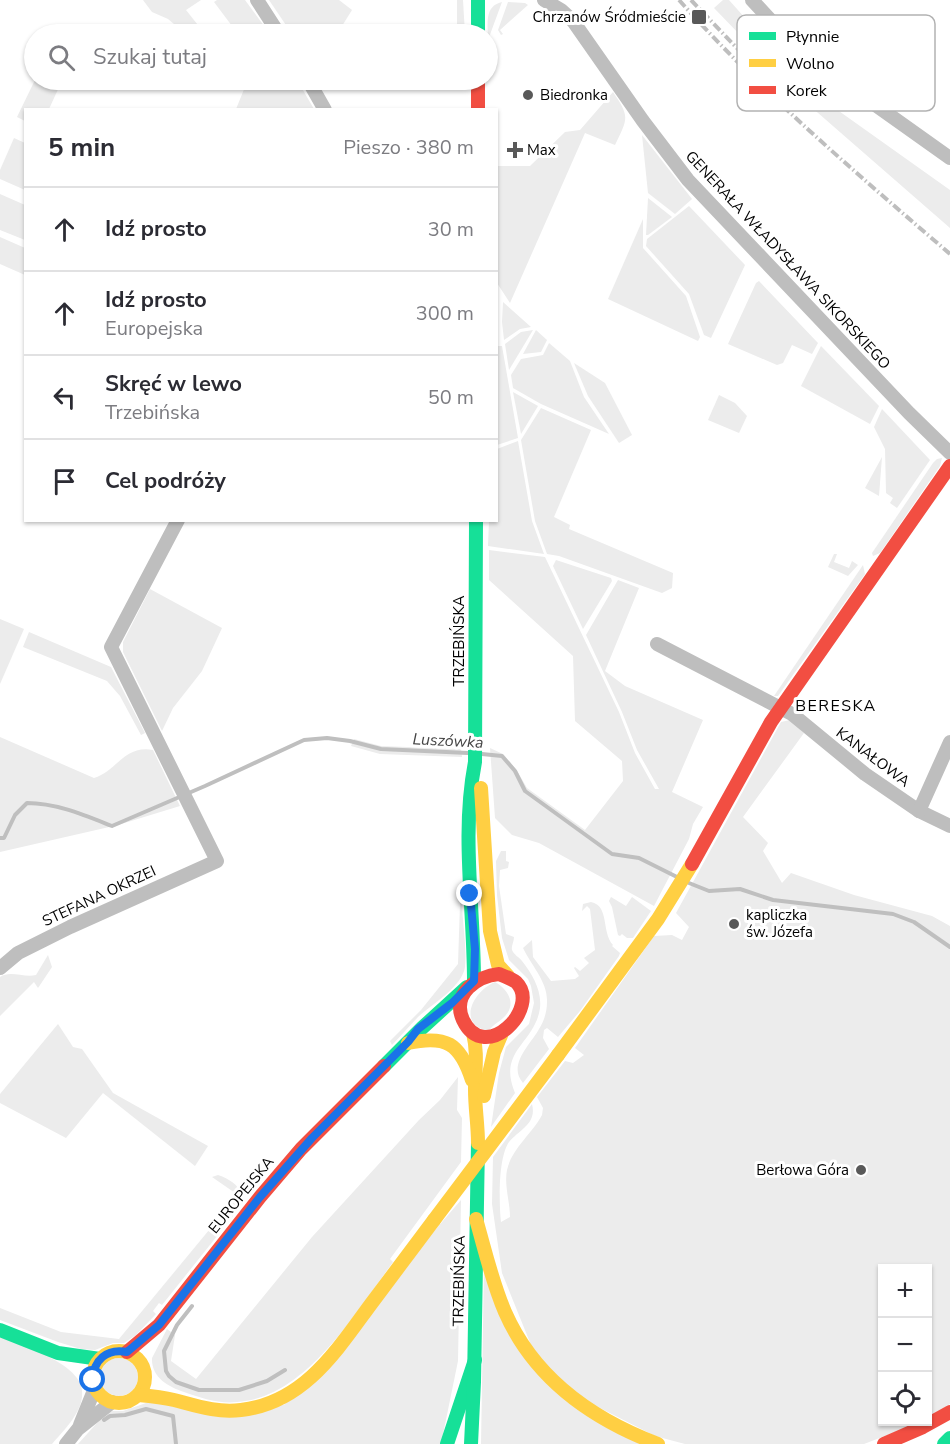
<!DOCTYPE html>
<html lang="pl">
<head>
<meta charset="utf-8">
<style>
	:root { --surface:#fff; --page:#f7f7f7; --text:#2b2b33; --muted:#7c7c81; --line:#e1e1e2 }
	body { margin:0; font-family:"Nunito Sans",sans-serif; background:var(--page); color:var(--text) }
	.controls { position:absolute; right:18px; bottom:18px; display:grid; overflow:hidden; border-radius:0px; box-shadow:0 2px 4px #0004 }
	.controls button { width:54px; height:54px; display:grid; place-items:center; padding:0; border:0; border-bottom:2px solid var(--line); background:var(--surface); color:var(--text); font:30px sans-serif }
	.stop { position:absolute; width:18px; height:18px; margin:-14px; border:4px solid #1a73e8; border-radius:50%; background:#fff }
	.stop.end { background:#1a73e8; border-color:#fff; box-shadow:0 2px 6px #0008 }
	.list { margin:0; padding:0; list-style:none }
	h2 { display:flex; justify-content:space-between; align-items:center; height:78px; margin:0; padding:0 24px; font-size:26px }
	h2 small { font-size:20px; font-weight:400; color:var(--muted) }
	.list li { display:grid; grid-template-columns:39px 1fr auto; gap:18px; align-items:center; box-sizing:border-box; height:84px; padding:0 24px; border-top:2px solid var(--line) }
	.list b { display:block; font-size:22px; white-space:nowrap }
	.list p { margin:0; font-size:20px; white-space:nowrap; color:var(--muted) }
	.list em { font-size:20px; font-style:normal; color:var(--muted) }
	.icon { flex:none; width:33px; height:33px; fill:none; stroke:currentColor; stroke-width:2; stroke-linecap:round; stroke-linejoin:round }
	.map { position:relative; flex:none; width:950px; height:1444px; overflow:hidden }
	.search { position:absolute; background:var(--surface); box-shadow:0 2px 4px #0004; left:24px; top:24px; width:474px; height:66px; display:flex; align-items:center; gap:15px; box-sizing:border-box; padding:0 21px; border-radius:33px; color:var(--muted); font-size:22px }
	.panel { position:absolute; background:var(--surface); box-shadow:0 2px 4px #0004; left:24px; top:108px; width:474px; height:414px; border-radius:0px }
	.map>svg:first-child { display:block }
	.green { fill:#ececec }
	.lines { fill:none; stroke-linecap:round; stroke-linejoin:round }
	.stream { stroke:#bfbfbf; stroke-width:4 }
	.street { stroke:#bebebe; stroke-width:14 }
	.fast { stroke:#16e098; stroke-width:14 }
	.slow { stroke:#ffcf43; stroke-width:14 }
	.jam { stroke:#f24e42; stroke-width:14 }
	.rail { stroke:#bebebe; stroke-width:4; stroke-dasharray:9 3 1.5 3; stroke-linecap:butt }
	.slow-bridge { stroke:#ffcf43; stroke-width:14 }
	.route { stroke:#1a73e8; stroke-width:8 }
	.poi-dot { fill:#595959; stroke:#fff; stroke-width:2 }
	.labels { text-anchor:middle; stroke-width:6; stroke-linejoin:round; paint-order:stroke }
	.poi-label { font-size:15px; fill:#000; stroke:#fff; text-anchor:start }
	.street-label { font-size:15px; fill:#000; stroke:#fff }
	.neighbourhood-label { font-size:16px; letter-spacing:1.5px; fill:#000; stroke:#fff }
	.water-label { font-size:16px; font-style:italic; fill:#444; stroke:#fff }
	.key { fill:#fff; stroke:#b2b2b2; stroke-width:1.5 }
	.key-label { font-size:16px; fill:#000 }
</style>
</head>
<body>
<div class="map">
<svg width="950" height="1444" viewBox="0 0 950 1444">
	<rect width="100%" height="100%" fill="#fff"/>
	<!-- green -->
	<g class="green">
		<polygon points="143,0 201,0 186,10 205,34 186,34 168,19 152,12"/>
		<polygon points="217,0 245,0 270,34 238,34 214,2"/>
		<polygon points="269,0 339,0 352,10 337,34 292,34"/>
		<polygon points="457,0 463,0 465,34 457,34"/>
		<polygon points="723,0 729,0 771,47 819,87 822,99 950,190 950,228 802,99 714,8"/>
		<path d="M502 2 488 40C488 24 484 6 502 2Z"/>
		<polygon points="508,2 525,3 528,5 500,30 503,34 501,35 498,30"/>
		<polygon points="35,80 49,80 60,85 49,109 26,110 25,121 17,117"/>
		<polygon points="239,80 297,80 314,109 236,109 245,87"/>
		<path d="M613 92C630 117 628 118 615 145L585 133 510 303 497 283V166H530L565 132 580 130Z"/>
		<polygon points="642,135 692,199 675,214 648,193"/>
		<polygon points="14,138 25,143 25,190 0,179 0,170"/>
		<polygon points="0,194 25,205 25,240 0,230"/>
		<polygon points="648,198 672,217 648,235 646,235"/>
		<polygon points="689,206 745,265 711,338 704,335 689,294 646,246 647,239"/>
		<polygon points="643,219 643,248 686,296 700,337 698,341 608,299"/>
		<polygon points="0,237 25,248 25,275 0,264"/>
		<polygon points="759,281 818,343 812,354 792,345 783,363 777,365 728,344 756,283"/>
		<polygon points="503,302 531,327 520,329 504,340 502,322"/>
		<polygon points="533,330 509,370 505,344 521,332"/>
		<polygon points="536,330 547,340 541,352 523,354"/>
		<polygon points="549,343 570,361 584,397 609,434 541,404 513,388 511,375 521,359 543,355"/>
		<polygon points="496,346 502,346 518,438 497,445"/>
		<polygon points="821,346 879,406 870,424 801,386"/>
		<polygon points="574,363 605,383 632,435 619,443 588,396"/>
		<polygon points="513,392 538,406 521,434"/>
		<polygon points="719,395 735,403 747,416 739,433 708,420"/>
		<polygon points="541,408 591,430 554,517 570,525 569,529 673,573 672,588 662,593 559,556 547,554 535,521 521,440"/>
		<polygon points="882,409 930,460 897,508 890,503 893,498 886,493 885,449 874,427"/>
		<polygon points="518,441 532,521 544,554 488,546 489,521 496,520 497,449"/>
		<polygon points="882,457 879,496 865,488"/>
		<polygon points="942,458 940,466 880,553 873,556 872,553 933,463 937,459"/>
		<polygon points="489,550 545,557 619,712 635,753 655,789 659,789 637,750 622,712 586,635 618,580 639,588 605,671 625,686 703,720 672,792 703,807 693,824 689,839 654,906 539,843 512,835 495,818 490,748 503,754 516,769 527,788 585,830 623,781 622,761 575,721 573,656 489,580"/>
		<polygon points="834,554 837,554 834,562 849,568 852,561 858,565 848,576 828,567"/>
		<polygon points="556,560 611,578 612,581 583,629 553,566"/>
		<polygon points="863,565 865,574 778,696 774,696"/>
		<polygon points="150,589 222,628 202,671 173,708 162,731 123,652 123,642"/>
		<polygon points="0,619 24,629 0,684"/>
		<polygon points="29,632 111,667 145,733 141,735 120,696 107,681 23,647"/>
		<path d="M790 720 804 733 743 817 768 843 763 851 782 883 791 873 854 895 932 916 950 926V1404L928 1418V1268H882V1422H921L864 1444H685L655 1436 596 1406 531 1345 502 1273 492 1204 493 1157 532 1104C537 1124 520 1129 509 1142 498 1158 499 1203 501 1222L510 1217C510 1202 504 1185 507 1170 512 1148 532 1134 542 1115L543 1108 537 1097 565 1061 573 1063 584 1055 575 1048 654 936 672 935 682 940 689 927 676 913 781 722Z"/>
		<path d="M0 737 94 778C117 771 124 745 153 750L180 806 118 825 0 852Z"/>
		<polygon points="354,739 381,746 461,749 462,757 380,754 351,746"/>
		<path d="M501 851H506V861L509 862 508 868 500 870 499 886 506 934 514 937C514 942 511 946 512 950 514 955 519 957 522 961 532 974 542 990 540 1008 535 1044 497 1050 515 1093L491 1127 499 1073 506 1047 529 1024 534 1003 531 986 528 979 509 960 502 938 497 895 496 861Z"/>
		<polygon points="611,897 626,906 632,897 651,911 633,938 627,938 622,934 620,936 618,935 612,907 609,901"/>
		<path d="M462 901C462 923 467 945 465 967 462 987 432 1004 418 1017 409 1026 401 1036 392 1045L390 1041 421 1010 458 964 460 904Z"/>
		<path d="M591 902C610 906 601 932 613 945L612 946 620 953 619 956 580 1011 558 1037 547 1028 544 1030 543 1038 549 1049 523 1083C507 1065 531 1044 539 1029 544 1021 547 1012 547 1002 548 982 531 965 523 948L532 940 533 957 551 981 575 979 579 976 574 968 575 967 580 971 589 963 584 958 595 950 590 909 587 906 582 911 583 904Z"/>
		<path d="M48 955 52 967 38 988 34 982 0 1016V977C10 970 24 978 36 975Z"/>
		<path d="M495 982C508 989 518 1005 503 1018 498 1023 493 1024 489 1031 456 1025 473 991 495 982Z"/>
		<polygon points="58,1024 73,1047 82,1049 113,1093 208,1146 195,1166 103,1093 66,1138 0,1103 0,1094"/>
		<path d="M458 1077 457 1110 462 1118 461 1162 390 1259 393 1262C356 1312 306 1398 237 1402 219 1404 201 1398 184 1392 168 1387 151 1377 152 1358L167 1329 175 1335 171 1361 196 1379 312 1237 419 1120 440 1100Z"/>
		<path d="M218 1175C231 1179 247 1190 241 1206L162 1305 159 1303 153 1311 156 1314 136 1335 124 1343H113L95 1350 81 1349 58 1342 0 1320V1308L61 1332 119 1339 238 1195 212 1177Z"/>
		<polygon points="461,1200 458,1361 441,1444 78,1444 106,1413 113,1411 123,1411 146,1403 284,1405"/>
		<polygon points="484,1268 500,1316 639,1444 481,1444"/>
		<path d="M0 1337C23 1346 88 1365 82 1397 80 1415 63 1431 52 1444H0Z"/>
		<circle cx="119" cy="1377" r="19"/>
	</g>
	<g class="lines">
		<!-- stream -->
		<g class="stream">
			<polyline points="482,754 502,756 515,771 525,791 612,854 639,858 677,877"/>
			<path d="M0 838H4L15 815 27 803C56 803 84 815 112 826L205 786 304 740 327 738 350 741 381 749 468 753"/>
			<polyline points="689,883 709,891 740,889 773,900 893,914 914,922 950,947"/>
			<polyline points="192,1306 177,1325 164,1351 166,1371 169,1376 176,1382 199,1390 239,1390 267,1381 285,1370"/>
			<polyline points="104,1420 110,1416 125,1415 146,1409 173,1416 176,1444"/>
		</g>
		<!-- street -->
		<g class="street">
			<polyline points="257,0 279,34"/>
			<polyline points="544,0 561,10 573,21 643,121 688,180 909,413 950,453"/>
			<polyline points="752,0 787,38 808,57 950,158"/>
			<polyline points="308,80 325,110"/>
			<polyline points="657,644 792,714 865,774 919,811 950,826"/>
			<polyline points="919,811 950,742"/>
			<polyline points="0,968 18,953 70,927 217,861 111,647 178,520"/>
			<polyline points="80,1425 95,1388"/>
			<polyline points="66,1444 78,1429 112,1402"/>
		</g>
		<!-- fast -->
		<g class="fast">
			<polyline points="478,0 478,34"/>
			<path d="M474 981C474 908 461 834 475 762L476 520"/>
			<polyline points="384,1066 422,1028 467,987"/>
			<polyline points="0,1330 58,1353 100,1359"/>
			<polyline points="447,1444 475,1360"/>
			<polyline points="471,1444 474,1382 478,1143"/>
			<polyline points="944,1444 950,1438"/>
		</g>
		<!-- slow -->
		<g class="slow">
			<polyline points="481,788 490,931 498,965 508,976"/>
			<path d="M473 1033C478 1053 475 1070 475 1090 475 1108 478 1125 478 1143"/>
			<path d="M408 1043C446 1035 460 1043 472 1080"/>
			<polyline points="558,1055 658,919 692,864"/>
			<polyline points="484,1096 494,1052 502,1033"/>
			<path d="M476 1219C485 1250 492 1282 505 1312 534 1378 592 1419 658 1444"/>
			<circle cx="119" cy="1377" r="26"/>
			<path d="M138 1395C150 1396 162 1397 174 1400 197 1406 217 1413 241 1410 304 1403 337 1350 371 1304 392 1276 413 1248 434 1220"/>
		</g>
		<!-- jam -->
		<g class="jam">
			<polyline points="478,80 478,110"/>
			<polyline points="692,864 771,722 950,466"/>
			<path d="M499 974C504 976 512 979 516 982 542 1007 485 1066 463 1020 451 994 477 976 499 974Z"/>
			<polyline points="127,1352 159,1325 260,1197 301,1149 384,1066"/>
			<polyline points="884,1444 923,1427 950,1412"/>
		</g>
		<!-- rail -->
		<g class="rail">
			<path d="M679 0C763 94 855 172 950 254"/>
			<polyline points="691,0 776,89"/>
		</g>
		<!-- slow-bridge -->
		<polyline class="slow-bridge" points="434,1220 558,1055"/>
	</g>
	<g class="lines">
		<!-- route -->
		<path class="route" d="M93 1380C93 1360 107 1348 127 1352L159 1325 260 1197 312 1138 408 1042 418 1029 452 1003 474 981 475 949 470 894"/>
	</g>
	<!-- markers -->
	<g class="poi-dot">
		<rect x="691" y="9" width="16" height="16" rx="3"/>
		<circle cx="528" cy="95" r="6"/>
		<path d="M512 141h6v6h6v6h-6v6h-6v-6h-6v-6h6z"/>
		<circle cx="734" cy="924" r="6"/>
		<circle cx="861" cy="1170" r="6"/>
	</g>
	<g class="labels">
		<!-- poi labels -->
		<g class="poi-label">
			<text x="686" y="22" text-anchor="end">Chrzanów Śródmieście</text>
			<text x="540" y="100">Biedronka</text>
			<text x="527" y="155">Max</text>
			<text x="746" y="920">kapliczka<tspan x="746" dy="17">św. Józefa</tspan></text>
			<text x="849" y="1175" text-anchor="end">Berłowa Góra</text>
		</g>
		<!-- street labels -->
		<g class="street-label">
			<text transform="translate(788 260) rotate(47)" y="5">GENERAŁA WŁADYSŁAWA SIKORSKIEGO</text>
			<text transform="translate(459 641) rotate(-90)" y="5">TRZEBIŃSKA</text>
			<text transform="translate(873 757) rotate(37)" y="5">KANAŁOWA</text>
			<text transform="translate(99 896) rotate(-25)" y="5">STEFANA OKRZEI</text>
			<text transform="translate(241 1195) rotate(-51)" y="5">EUROPEJSKA</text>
			<text transform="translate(459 1281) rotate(-89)" y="5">TRZEBIŃSKA</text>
		</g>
		<!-- neighbourhood labels -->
		<g class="neighbourhood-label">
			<text x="836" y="711">BERESKA</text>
		</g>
		<!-- water labels -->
		<g class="water-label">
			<text transform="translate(448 740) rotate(3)" y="6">Luszówka</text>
		</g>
	</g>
	<!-- legend -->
	<rect x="737" y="15" width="198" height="96" rx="9" class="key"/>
	<rect x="749" y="32" width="27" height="8" fill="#16e098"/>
	<rect x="749" y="59" width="27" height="8" fill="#ffcf43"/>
	<rect x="749" y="86" width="27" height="8" fill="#f24e42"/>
	<g class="key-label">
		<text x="786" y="42">Płynnie</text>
		<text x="786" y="69">Wolno</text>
		<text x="786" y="96">Korek</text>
	</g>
</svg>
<div class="controls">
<button>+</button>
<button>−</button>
<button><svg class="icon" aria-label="locate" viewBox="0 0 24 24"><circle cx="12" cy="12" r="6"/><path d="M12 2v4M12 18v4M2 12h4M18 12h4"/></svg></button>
</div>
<div class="stop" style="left:93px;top:1380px"></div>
<div class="stop end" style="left:470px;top:894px"></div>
<div class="search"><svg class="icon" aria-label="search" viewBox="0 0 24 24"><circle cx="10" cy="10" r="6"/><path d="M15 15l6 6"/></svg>Szukaj tutaj</div>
<section class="panel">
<h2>5 min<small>Pieszo · 380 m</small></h2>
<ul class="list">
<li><svg class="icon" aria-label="ahead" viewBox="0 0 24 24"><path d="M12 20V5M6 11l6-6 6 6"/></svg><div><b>Idź prosto</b></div><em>30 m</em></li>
<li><svg class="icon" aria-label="ahead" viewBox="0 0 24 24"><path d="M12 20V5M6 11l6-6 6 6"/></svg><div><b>Idź prosto</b><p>Europejska</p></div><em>300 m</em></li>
<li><svg class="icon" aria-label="left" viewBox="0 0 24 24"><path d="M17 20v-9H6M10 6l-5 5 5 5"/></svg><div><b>Skręć w lewo</b><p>Trzebińska</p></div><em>50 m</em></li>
<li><svg class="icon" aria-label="arrive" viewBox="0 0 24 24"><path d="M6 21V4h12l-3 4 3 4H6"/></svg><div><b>Cel podróży</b></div></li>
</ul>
</section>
</div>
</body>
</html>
